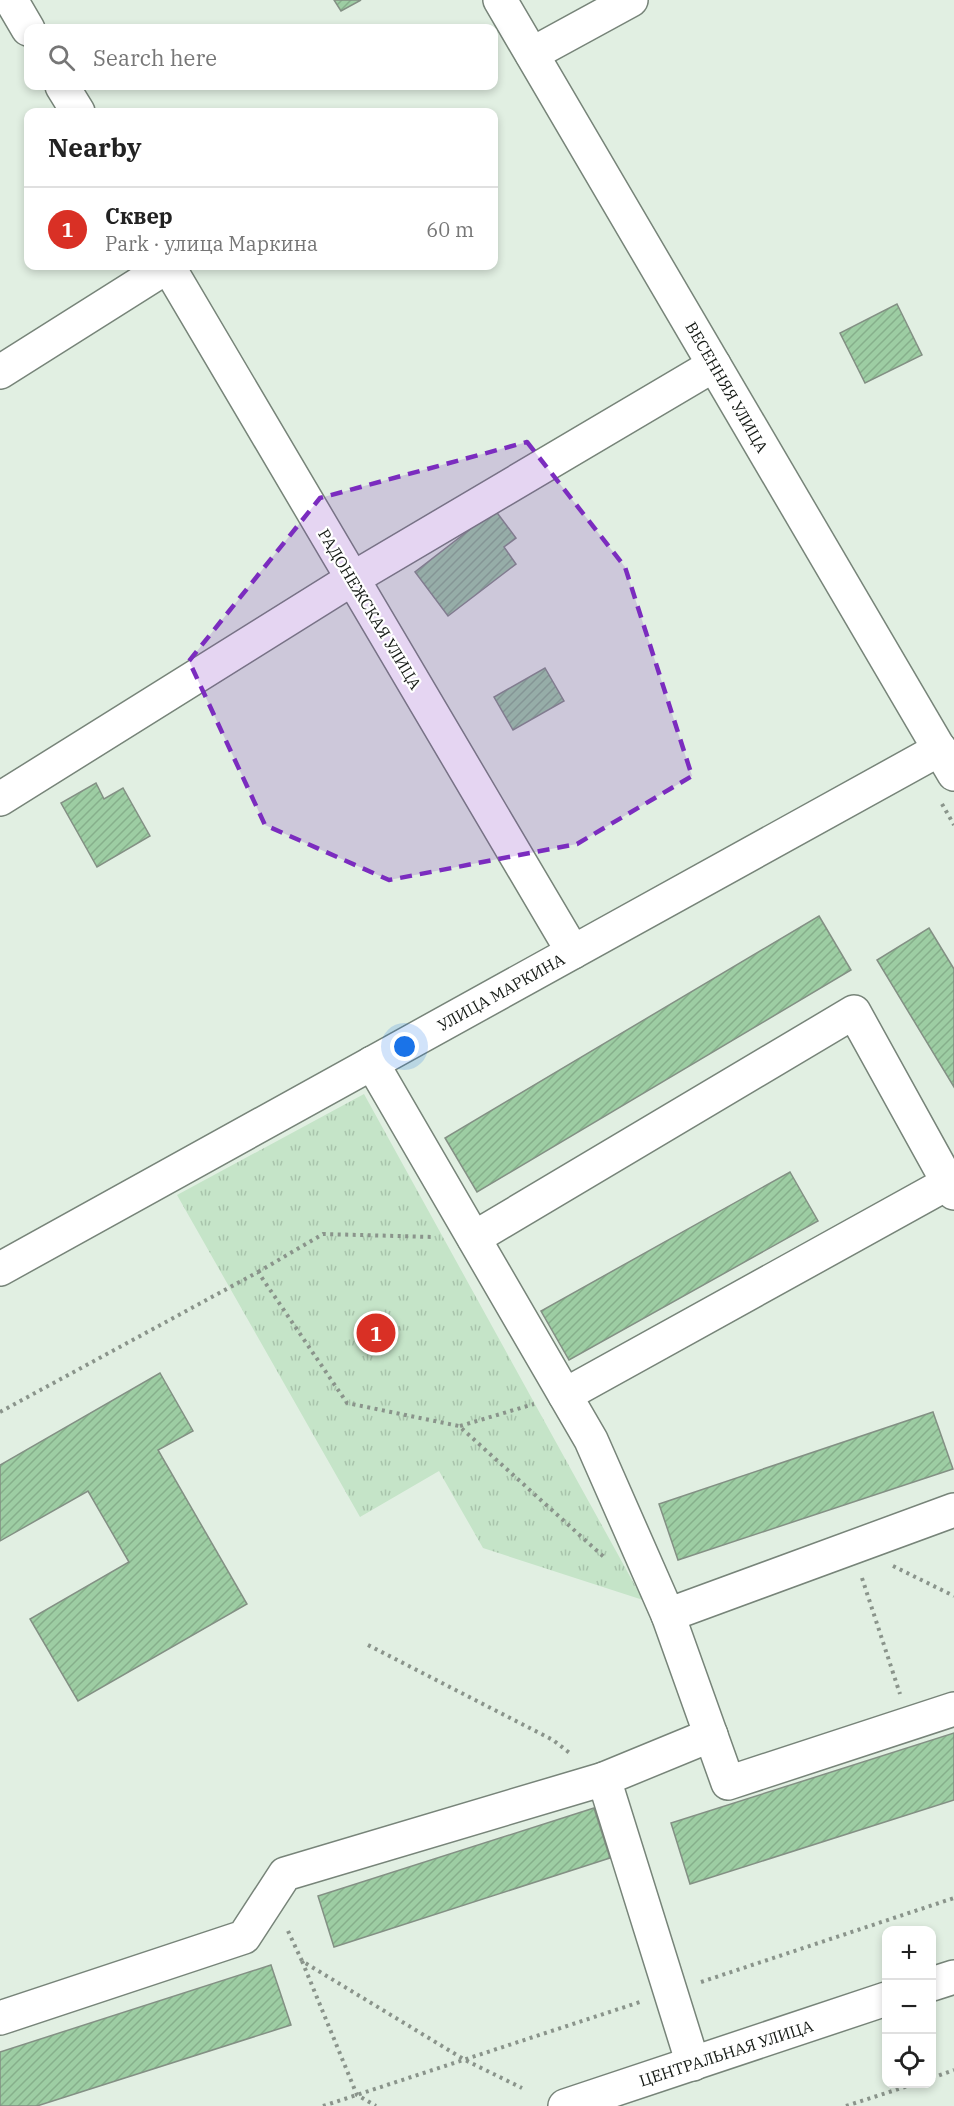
<!DOCTYPE html>
<html lang="en">
<head>
<meta charset="utf-8">
<style>
	:root { --surface:#fff; --page:#f2f2f2; --text:#222; --muted:#767676; --line:#e0e0e0; --accent:#d93025 }
	body { margin:0; font-family:"IBM Plex Serif",serif; background:var(--page); color:var(--text) }
	.controls { position:absolute; right:18px; bottom:18px; display:grid; overflow:hidden; border-radius:12px; box-shadow:0 3px 9px #0003 }
	.controls button { width:54px; height:54px; display:grid; place-items:center; padding:0; border:0; border-bottom:2px solid var(--line); background:var(--surface); color:var(--text); font:30px sans-serif }
	.you { position:absolute; left:405px; top:1047px; width:21px; height:21px; margin:-15px; border:4px solid #fff; border-radius:50%; background:#1a73e8; box-shadow:0 0 0 9px #1a73e833 }
	.badge { display:grid; place-items:center; width:39px; height:39px; border-radius:50%; background:var(--accent); color:#fff; font-size:20px; font-weight:700 }
	.pin { position:absolute; translate:-50% -50%; border:3px solid #fff; box-shadow:0 2px 6px #0006 }
	.list { margin:0; padding:0; list-style:none }
	h2 { display:flex; justify-content:space-between; align-items:center; height:78px; margin:0; padding:0 24px; font-size:26px }
	h2 small { font-size:20px; font-weight:400; color:var(--muted) }
	.list li { display:grid; grid-template-columns:39px 1fr auto; gap:18px; align-items:center; box-sizing:border-box; height:84px; padding:0 24px; border-top:2px solid var(--line) }
	.list b { display:block; font-size:22px; white-space:nowrap }
	.list p { margin:0; font-size:20px; white-space:nowrap; color:var(--muted) }
	.list em { font-size:20px; font-style:normal; color:var(--muted) }
	.icon { flex:none; width:33px; height:33px; fill:none; stroke:currentColor; stroke-width:2; stroke-linecap:round; stroke-linejoin:round }
	.map { position:relative; flex:none; width:954px; height:2106px; overflow:hidden }
	.search { position:absolute; background:var(--surface); box-shadow:0 3px 9px #0003; left:24px; top:24px; width:474px; height:66px; display:flex; align-items:center; gap:15px; box-sizing:border-box; padding:0 21px; border-radius:12px; color:var(--muted); font-size:22px }
	.panel { position:absolute; background:var(--surface); box-shadow:0 3px 9px #0003; left:24px; top:108px; width:474px; height:162px; border-radius:12px }
	.map>svg:first-child { display:block }
	.park { fill:url(#park-tufts) }
	.building { fill:url(#building-hatch); stroke:#839084; stroke-width:1.5 }
	.lines { fill:none; stroke-linecap:round; stroke-linejoin:round }
	.minor-casing { stroke:#778479; stroke-width:36 }
	.path { stroke:#8a948b; stroke-width:4; stroke-dasharray:3 4.5; stroke-linecap:butt }
	.minor { stroke:#fff; stroke-width:33 }
	.marked { fill:#7b2cbf; fill-opacity:0.2; stroke:#7b2cbf; stroke-width:4.5; stroke-dasharray:12 8; stroke-linejoin:round }
	.labels { text-anchor:middle; stroke-width:4.5; stroke-linejoin:round; paint-order:stroke }
	.street-label { font-size:16px; fill:#141914; stroke:#fff }
</style>
</head>
<body>
<div class="map">
<svg width="954" height="2106" viewBox="0 0 954 2106">
	<defs>
		<pattern id="park-tufts" width="24" height="20" patternUnits="userSpaceOnUse" patternTransform="scale(1.5)"><rect width="24" height="20" fill="#c5e4c8"/><path d="M3 7l-1-3M5 7V3M7 7l1-3M15 17l-1-3M17 17v-4M19 17l1-3" fill="none" stroke="#a8c3ab"/></pattern>
		<pattern id="building-hatch" width="6" height="6" patternUnits="userSpaceOnUse" patternTransform="scale(1.5)"><rect width="6" height="6" fill="#9dcda3"/><path d="M-1 1l2-2M0 6l6-6M5 7l2-2" fill="none" stroke="#86af8b"/></pattern>
	</defs>
	<rect width="100%" height="100%" fill="#e1efe2"/>
	<!-- park -->
	<polygon class="park" points="364,1094 643,1600 483,1548 439,1471 360,1517 177,1195"/>
	<!-- building -->
	<g class="building">
		<polygon points="334,0 361,0 341,11"/>
		<polygon points="897,304 922,355 865,383 840,333"/>
		<polygon points="495,510 516,538 504,547 516,564 448,616 415,572"/>
		<polygon points="545,668 564,701 513,730 494,697"/>
		<polygon points="96,783 104,799 123,788 150,836 97,867 61,803"/>
		<polygon points="819,916 851,970 477,1192 445,1138"/>
		<polygon points="929,928 954,969 954,1087 877,960"/>
		<polygon points="790,1172 818,1221 569,1360 541,1311"/>
		<polygon points="160,1373 193,1431 158,1450 247,1604 78,1701 30,1619 129,1562 88,1491 0,1541 0,1465"/>
		<polygon points="933,1412 953,1469 678,1560 659,1504"/>
		<polygon points="954,1733 954,1800 690,1884 671,1823"/>
		<polygon points="594,1808 610,1858 334,1947 318,1896"/>
		<polygon points="271,1965 291,2025 37,2106 0,2106 0,2052"/>
	</g>
	<g class="lines">
		<!-- minor casing -->
		<g class="minor-casing">
			<g id="minor">
				<polyline points="11,0 28,29"/>
				<polyline points="500,0 954,774"/>
				<polyline points="532,54 631,0"/>
				<polyline points="62,86 78,112"/>
				<polyline points="168,266 573,952"/>
				<polyline points="0,372 168,266"/>
				<polyline points="0,799 352,579 714,365"/>
				<polyline points="372,1063 591,1440 668,1615 728,1783 954,1709"/>
				<polyline points="474,1238 854,1012 954,1193"/>
				<polyline points="0,1269 940,749"/>
				<polyline points="565,1395 948,1183"/>
				<polyline points="668,1615 954,1510"/>
				<polyline points="604,1779 693,2064"/>
				<polyline points="932,1984 954,1977"/>
				<polyline points="0,2018 244,1937 285,1874 604,1779 711,1735"/>
				<polyline points="565,2106 886,1999"/>
			</g>
		</g>
		<!-- path -->
		<g class="path">
			<polyline points="942,804 954,825"/>
			<polyline points="258,1272 323,1234 434,1237"/>
			<polyline points="0,1412 258,1272 347,1403 459,1426 605,1558"/>
			<polyline points="460,1426 534,1404"/>
			<polyline points="893,1566 954,1596"/>
			<polyline points="862,1578 900,1694"/>
			<polyline points="368,1645 553,1740 571,1754"/>
			<polyline points="288,1931 302,1961 465,2060 522,2088"/>
			<polyline points="302,1961 357,2095 376,2106"/>
			<polyline points="701,1982 954,1898"/>
			<polyline points="932,2078 954,2070"/>
			<polyline points="323,2106 640,2002"/>
			<polyline points="846,2106 914,2084"/>
		</g>
		<!-- minor -->
		<use href="#minor" class="minor"/>
	</g>
	<!-- marked area -->
	<path class="marked" d="M527 442 625 567 692 776 577 844 389 880 265 825 189 661 320 498Z"/>
	<g class="labels">
		<!-- street labels -->
		<g class="street-label">
			<text transform="translate(727 387) rotate(60)" y="6">ВЕСЕННЯЯ УЛИЦА</text>
			<text transform="translate(370 609) rotate(59)" y="6">РАДОНЕЖСКАЯ УЛИЦА</text>
			<text transform="translate(501 992) rotate(-29)" y="6">УЛИЦА МАРКИНА</text>
			<text transform="translate(726 2053) rotate(-18)" y="6">ЦЕНТРАЛЬНАЯ УЛИЦА</text>
		</g>
	</g>
</svg>
<div class="controls">
<button>+</button>
<button>−</button>
<button><svg class="icon" aria-label="locate" viewBox="0 0 24 24"><circle cx="12" cy="12" r="6"/><path d="M12 2v4M12 18v4M2 12h4M18 12h4"/></svg></button>
</div>
<div class="you"></div>
<div class="pin badge" style="left:376px;top:1333px">1</div>
<div class="search"><svg class="icon" aria-label="search" viewBox="0 0 24 24"><circle cx="10" cy="10" r="6"/><path d="M15 15l6 6"/></svg>Search here</div>
<section class="panel">
<h2>Nearby<small></small></h2>
<ul class="list">
<li><span class="badge">1</span><div><b>Сквер</b><p>Park · улица Маркина</p></div><em>60 m</em></li>
</ul>
</section>
</div>
</body>
</html>
